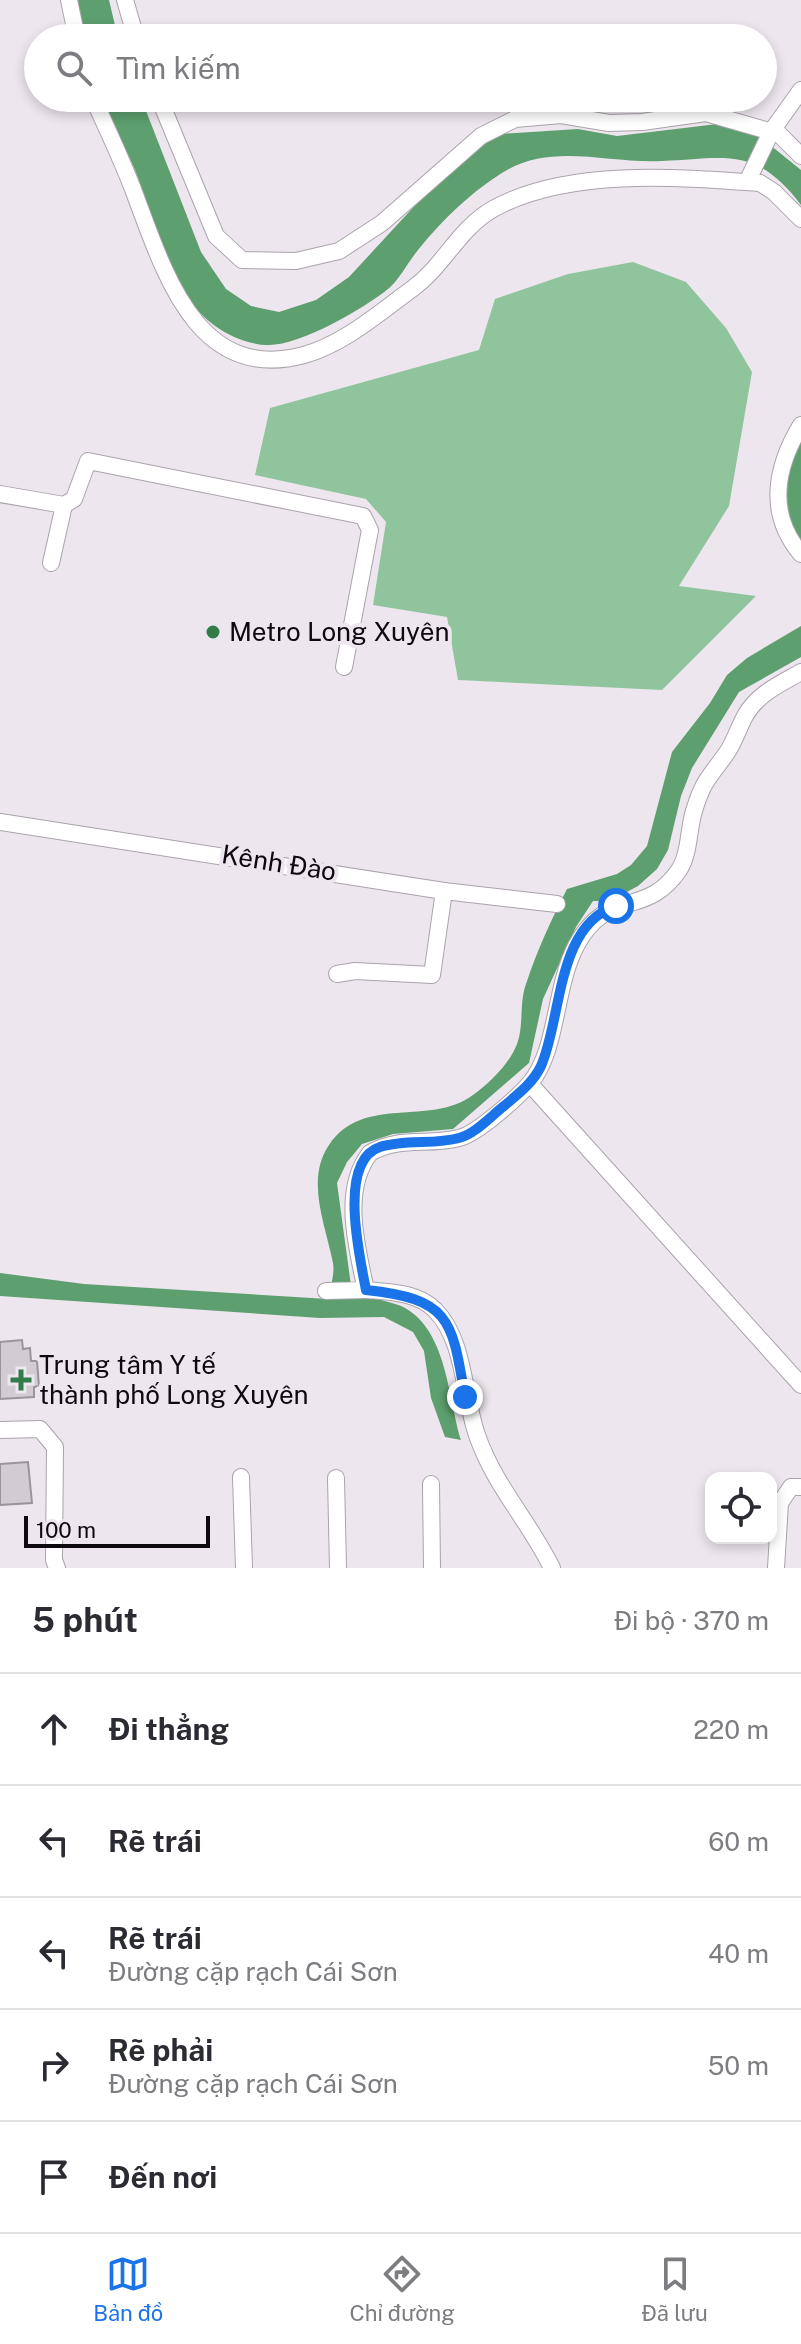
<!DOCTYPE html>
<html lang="vi">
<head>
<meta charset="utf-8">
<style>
	:root { --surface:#fff; --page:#f7f7f7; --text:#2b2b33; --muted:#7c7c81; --line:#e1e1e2; --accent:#1a73e8 }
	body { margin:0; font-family:"Public Sans",sans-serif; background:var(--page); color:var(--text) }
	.controls { position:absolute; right:24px; bottom:24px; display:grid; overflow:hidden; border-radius:16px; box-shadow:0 4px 12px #0003 }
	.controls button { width:72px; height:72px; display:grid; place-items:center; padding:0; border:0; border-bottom:2px solid var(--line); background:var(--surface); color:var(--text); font:40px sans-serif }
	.scale { position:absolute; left:24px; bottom:20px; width:186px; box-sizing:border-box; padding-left:8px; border:4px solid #0c0a0d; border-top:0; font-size:22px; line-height:28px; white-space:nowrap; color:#0c0a0d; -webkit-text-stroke:6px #ede6ee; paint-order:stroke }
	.stop { position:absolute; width:24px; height:24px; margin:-18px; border:6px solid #1a73e8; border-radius:50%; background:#fff }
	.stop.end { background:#1a73e8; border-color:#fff; box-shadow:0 2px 8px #0008 }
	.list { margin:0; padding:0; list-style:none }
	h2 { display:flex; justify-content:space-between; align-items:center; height:104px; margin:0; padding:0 32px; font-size:34px }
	h2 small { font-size:26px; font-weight:400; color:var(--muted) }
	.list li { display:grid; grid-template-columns:52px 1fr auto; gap:24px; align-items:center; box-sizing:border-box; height:112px; padding:0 32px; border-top:2px solid var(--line) }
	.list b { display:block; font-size:30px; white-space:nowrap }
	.list p { margin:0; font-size:26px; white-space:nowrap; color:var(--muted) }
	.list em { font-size:26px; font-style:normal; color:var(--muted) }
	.icon { flex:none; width:44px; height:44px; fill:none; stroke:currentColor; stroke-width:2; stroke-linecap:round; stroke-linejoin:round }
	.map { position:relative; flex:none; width:801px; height:1568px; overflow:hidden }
	.search { position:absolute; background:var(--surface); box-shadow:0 4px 12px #0003; left:24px; right:24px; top:24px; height:88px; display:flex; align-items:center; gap:20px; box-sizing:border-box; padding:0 28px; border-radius:44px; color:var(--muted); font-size:30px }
	.sheet { height:664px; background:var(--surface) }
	nav { display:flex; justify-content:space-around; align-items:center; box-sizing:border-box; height:112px; border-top:2px solid var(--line); background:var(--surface); font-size:22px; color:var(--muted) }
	nav a { display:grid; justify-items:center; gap:4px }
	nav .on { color:var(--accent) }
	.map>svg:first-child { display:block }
	.green { fill:#90c49c }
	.water { fill:#5d9f6e }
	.building { fill:#d1cbd3; stroke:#9a949c; stroke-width:2 }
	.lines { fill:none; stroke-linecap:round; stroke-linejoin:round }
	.minor-casing { stroke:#aaa3ab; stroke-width:18 }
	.minor { stroke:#fff; stroke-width:16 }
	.route { stroke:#1a73e8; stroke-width:10 }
	.poi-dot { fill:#327c49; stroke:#ede6ee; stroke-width:3 }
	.labels { text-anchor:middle; stroke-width:8; stroke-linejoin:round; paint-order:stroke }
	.poi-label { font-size:26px; fill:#0c0a0d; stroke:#ede6ee; text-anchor:start }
	.street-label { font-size:26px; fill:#0c0a0d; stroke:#ede6ee }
</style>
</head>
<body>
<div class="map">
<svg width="801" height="1568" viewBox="0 0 801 1568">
	<rect width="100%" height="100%" fill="#ede6ee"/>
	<!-- green -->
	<polygon class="green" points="633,262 686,282 726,328 752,372 729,506 679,586 756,596 662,690 458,680 447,617 373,605 386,522 366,499 255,475 270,408 479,350 495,299 568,274"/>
	<!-- water -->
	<g class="water">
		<polygon points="78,0 109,0 118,38 83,38"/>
		<path d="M103 98H141L201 252 226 289 251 306 279 312 316 300 349 277 421 199 459 162 499 134 578 129 617 136 726 123 759 136 801 170V205C756 146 727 158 662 161 610 164 555 143 507 170 473 190 442 220 418 250 408 262 400 279 388 289 363 309 301 345 269 345 240 345 208 326 192 303 164 262 153 215 135 170 125 146 112 123 103 98Z"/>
		<polygon points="801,439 801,545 795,540 780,492"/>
		<path d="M801 626V657L739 692 692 768 681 796 668 850 657 869 638 886 610 901H593L576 927 543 999 529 1063 453 1129 393 1134 362 1144 347 1162 337 1183 352 1293C368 1298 386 1300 401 1306 447 1327 448 1398 461 1440L445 1437 431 1398 424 1351 413 1332 384 1317 320 1318 0 1296V1273L84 1284 328 1299C330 1288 335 1274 333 1263 326 1226 305 1180 329 1145 363 1094 430 1127 473 1095 489 1084 510 1063 517 1044 524 1026 519 1003 526 984 537 951 551 920 567 889L617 874 631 865 647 846 672 752 710 703 727 675 747 658Z"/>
	</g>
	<!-- building -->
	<g class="building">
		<polygon points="22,1340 23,1349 30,1348 31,1361 37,1361 39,1386 34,1387 34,1397 0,1399 0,1342"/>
		<polygon points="28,1462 32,1503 0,1505 0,1464"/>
	</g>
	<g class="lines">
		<!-- minor casing -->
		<g class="minor-casing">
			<g id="minor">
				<polyline points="69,0 77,38"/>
				<polyline points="125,0 136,38"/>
				<path d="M93 98C107 129 122 160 134 192 164 271 196 384 304 355 344 344 380 312 412 289 444 266 458 229 493 209 566 168 679 177 760 183L774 192 801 219"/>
				<polyline points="159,98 216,236 242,260 296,261 339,251 382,223 481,136 515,119 561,115 609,123 642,122 706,113 779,134 801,156"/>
				<polyline points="747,182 771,132 801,90"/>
				<path d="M801 425C775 468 767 514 801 554"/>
				<polyline points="0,494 64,505 74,499 88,461 363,516 370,530 344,667"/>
				<polyline points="51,563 64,505"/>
				<polyline points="0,822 444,891 557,904"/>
				<polyline points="337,974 355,971 432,975 444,891"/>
				<polyline points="530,1084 801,1385"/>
				<path d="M366 1290C389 1292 418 1292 435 1310 465 1340 463 1395 477 1435 494 1485 529 1521 552 1568"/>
				<path d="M326 1291 366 1290C357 1248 341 1190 370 1153 398 1136 429 1146 459 1138 477 1134 518 1097 530 1083 558 1050 554 988 576 946 607 887 646 919 679 870 690 853 688 830 694 811 703 781 708 779 726 754 734 743 738 729 745 716 757 694 780 684 801 672"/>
				<polyline points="0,1430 40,1429 55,1447 54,1560 57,1568"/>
				<polyline points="241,1477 244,1568"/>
				<polyline points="336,1478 338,1568"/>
				<polyline points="431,1484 432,1568"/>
				<polyline points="776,1568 780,1503 791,1487 801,1487"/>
			</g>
		</g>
		<!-- minor -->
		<use href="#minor" class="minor"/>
	</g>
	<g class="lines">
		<!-- route -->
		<path class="route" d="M465 1397C452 1320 451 1299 366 1290 360 1258 337 1161 380 1147 406 1139 434 1145 459 1138 475 1134 491 1116 504 1106 518 1094 533 1083 541 1066 562 1019 556 925 616 906"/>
	</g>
	<!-- markers -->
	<g class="poi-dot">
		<circle cx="213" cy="632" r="8"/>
		<path d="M17 1368h8v8h8v8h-8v8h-8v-8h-8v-8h8z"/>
	</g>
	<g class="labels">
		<!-- poi labels -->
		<g class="poi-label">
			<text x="229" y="641">Metro Long Xuyên</text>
			<text x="39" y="1374">Trung tâm Y tế<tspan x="39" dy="30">thành phố Long Xuyên</tspan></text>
		</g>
		<!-- street labels -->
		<g class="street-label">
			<text transform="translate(279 863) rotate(9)" y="9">Kênh Đào</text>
		</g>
	</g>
</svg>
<div class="controls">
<button><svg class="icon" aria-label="locate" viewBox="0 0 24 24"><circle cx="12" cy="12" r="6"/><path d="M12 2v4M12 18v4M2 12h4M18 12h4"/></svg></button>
</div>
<div class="scale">100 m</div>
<div class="stop" style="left:616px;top:906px"></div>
<div class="stop end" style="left:465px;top:1397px"></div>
<div class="search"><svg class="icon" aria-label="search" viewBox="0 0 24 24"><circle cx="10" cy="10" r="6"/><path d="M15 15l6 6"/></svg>Tìm kiếm</div>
</div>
<section class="sheet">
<h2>5 phút<small>Đi bộ · 370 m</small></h2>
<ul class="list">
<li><svg class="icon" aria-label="ahead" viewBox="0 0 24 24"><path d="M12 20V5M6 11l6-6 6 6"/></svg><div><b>Đi thẳng</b></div><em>220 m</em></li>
<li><svg class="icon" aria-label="left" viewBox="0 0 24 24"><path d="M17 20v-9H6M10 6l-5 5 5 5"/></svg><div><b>Rẽ trái</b></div><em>60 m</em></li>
<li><svg class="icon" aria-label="left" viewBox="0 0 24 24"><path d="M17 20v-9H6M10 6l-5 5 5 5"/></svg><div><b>Rẽ trái</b><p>Đường cặp rạch Cái Sơn</p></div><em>40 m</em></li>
<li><svg class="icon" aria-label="right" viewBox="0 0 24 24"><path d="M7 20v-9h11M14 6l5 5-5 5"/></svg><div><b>Rẽ phải</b><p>Đường cặp rạch Cái Sơn</p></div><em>50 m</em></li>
<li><svg class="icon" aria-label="arrive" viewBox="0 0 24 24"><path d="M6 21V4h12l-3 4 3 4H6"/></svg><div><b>Đến nơi</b></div></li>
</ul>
</section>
<nav>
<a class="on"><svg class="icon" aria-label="map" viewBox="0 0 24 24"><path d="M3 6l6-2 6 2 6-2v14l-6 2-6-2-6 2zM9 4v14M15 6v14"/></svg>Bản đồ</a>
<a><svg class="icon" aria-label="directions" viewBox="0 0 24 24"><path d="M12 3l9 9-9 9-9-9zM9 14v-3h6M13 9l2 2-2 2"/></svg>Chỉ đường</a>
<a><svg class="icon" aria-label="saved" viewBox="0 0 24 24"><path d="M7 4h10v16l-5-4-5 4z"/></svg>Đã lưu</a>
</nav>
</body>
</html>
